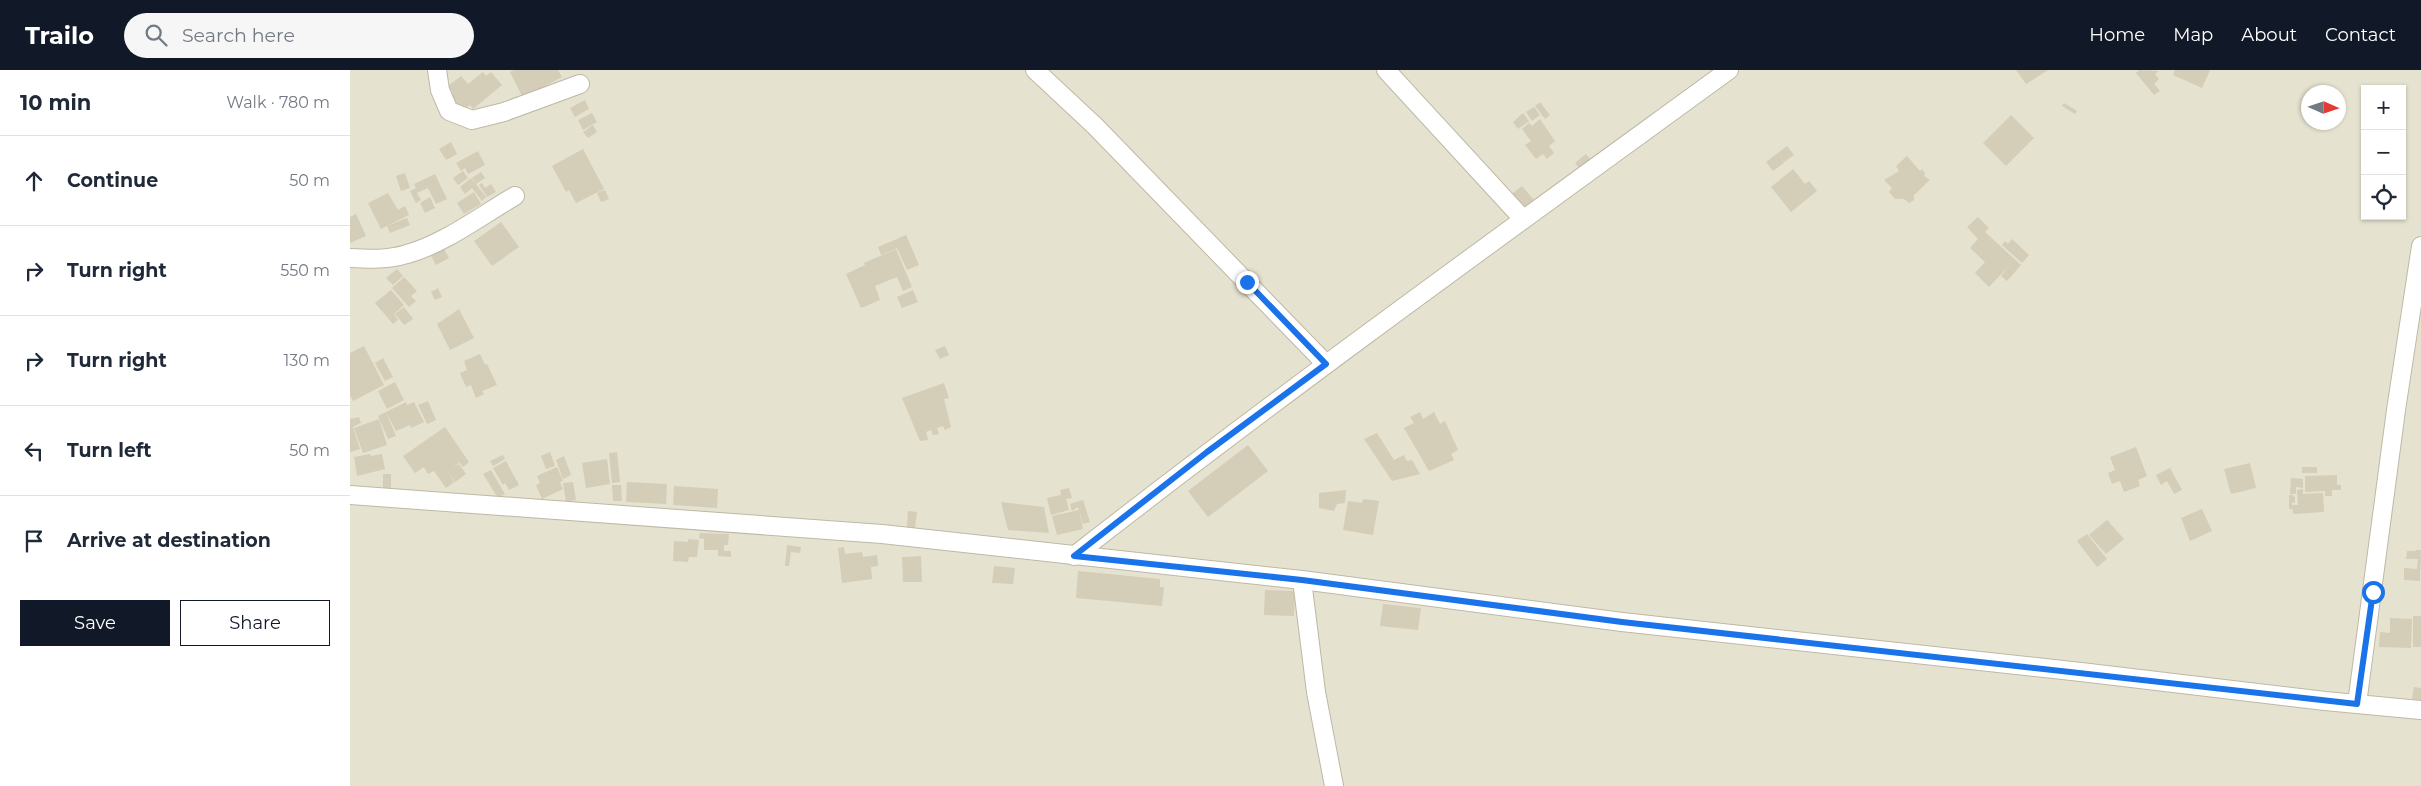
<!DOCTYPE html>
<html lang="en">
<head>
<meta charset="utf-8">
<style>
	:root { --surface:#fff; --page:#f6f6f7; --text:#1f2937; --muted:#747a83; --line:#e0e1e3; --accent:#111827 }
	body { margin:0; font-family:Montserrat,sans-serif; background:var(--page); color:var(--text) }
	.controls { position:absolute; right:15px; top:15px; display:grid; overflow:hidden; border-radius:0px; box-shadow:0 1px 4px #0004 }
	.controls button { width:45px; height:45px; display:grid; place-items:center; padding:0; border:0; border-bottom:1px solid var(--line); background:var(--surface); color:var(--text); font:25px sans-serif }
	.compass { position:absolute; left:1951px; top:15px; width:45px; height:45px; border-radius:50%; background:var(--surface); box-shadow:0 1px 4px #0004; rotate:93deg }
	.stop { position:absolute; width:15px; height:15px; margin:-11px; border:4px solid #1a73e8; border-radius:50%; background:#fff }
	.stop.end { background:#1a73e8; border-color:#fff; box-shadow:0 1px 5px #0008 }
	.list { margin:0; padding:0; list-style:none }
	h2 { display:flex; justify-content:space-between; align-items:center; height:65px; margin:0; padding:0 20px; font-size:21px }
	h2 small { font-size:16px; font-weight:400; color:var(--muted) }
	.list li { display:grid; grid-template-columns:32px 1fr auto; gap:15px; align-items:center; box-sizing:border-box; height:90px; padding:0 20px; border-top:1px solid var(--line) }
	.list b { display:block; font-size:19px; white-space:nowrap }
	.list em { font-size:16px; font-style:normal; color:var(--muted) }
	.actions { display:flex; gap:10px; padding:15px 20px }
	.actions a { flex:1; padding:11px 0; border:1px solid var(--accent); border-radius:0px; text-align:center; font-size:18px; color:var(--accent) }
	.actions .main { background:var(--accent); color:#fff }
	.icon { flex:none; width:28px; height:28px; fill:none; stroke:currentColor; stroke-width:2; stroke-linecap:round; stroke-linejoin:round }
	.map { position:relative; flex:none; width:2071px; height:716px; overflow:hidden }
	header { display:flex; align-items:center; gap:30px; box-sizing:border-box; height:70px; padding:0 25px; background:var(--accent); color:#fff }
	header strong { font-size:24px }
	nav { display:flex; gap:28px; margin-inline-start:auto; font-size:18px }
	.search { width:350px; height:45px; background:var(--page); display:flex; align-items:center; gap:12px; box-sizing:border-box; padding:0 18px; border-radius:28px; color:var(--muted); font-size:19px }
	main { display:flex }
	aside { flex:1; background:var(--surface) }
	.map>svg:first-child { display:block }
	.residential { fill:#e6e2d0; fill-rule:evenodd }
	.building { fill:#d4cdb7 }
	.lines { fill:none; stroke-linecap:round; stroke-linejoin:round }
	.street-casing { stroke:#beb9a5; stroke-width:20 }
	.street { stroke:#fff; stroke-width:18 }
	.route { stroke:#1a73e8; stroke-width:6 }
</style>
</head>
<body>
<header>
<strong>Trailo</strong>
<div class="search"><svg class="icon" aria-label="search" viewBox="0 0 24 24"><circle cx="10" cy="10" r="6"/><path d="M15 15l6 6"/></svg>Search here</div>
<nav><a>Home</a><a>Map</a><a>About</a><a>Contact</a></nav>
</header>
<main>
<aside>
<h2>10 min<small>Walk · 780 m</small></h2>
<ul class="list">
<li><svg class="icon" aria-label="ahead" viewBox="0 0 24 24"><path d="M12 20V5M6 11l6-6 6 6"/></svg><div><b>Continue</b></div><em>50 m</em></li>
<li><svg class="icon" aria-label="right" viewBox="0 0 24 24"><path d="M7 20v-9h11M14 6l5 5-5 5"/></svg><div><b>Turn right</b></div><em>550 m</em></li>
<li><svg class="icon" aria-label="right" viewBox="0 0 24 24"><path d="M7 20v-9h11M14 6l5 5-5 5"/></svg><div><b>Turn right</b></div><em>130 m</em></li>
<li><svg class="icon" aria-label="left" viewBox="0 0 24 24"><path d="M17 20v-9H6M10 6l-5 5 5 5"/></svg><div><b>Turn left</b></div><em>50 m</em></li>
<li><svg class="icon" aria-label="arrive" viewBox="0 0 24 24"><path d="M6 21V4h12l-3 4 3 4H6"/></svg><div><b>Arrive at destination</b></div></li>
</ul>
<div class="actions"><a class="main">Save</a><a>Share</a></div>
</aside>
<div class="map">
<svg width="2071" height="716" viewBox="0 0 2071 716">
	<rect width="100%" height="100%" fill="#f2f0e2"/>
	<!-- residential -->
	<path class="residential" d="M0 0H2071V716H0ZM2015 19H2052V146H2015ZM1958 22H1988V52H1958Z"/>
	<!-- building -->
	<g class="building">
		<polygon points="164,0 208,0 212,7 173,28 160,2"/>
		<polygon points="1666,0 1698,0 1676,14"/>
		<polygon points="1789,0 1809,1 1805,4 1809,9 1804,14 1810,21 1804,25 1786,3"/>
		<polygon points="1825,0 1860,0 1852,18 1823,5"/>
		<polygon points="133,2 136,6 141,2 152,15 123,39 120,35 109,43 96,28 103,22 98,16 111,6 118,14"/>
		<polygon points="235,30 239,39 225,47 220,38"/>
		<polygon points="1190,32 1200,45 1195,49 1185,36"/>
		<polygon points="1714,33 1727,41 1725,44 1712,36"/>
		<polygon points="1184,37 1190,45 1182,51 1176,42"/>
		<polygon points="242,43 247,52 233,60 228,50"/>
		<polygon points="1173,43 1179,51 1168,59 1163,52"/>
		<polygon points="1661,45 1684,68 1656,96 1633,73"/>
		<polygon points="1190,49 1205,71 1199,76 1204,83 1197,89 1193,84 1186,89 1175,75 1181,71 1172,59 1179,53 1182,56"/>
		<polygon points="243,55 247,62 238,68 233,62"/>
		<polygon points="101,72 107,84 96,90 89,79"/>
		<polygon points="1437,76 1444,85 1434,92 1430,87 1434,93 1423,101 1416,92"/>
		<polygon points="233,79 254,119 226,133 219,120 216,122 202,96"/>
		<polygon points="128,81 135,95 118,104 115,98 111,101 106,93"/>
		<polygon points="1236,84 1241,90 1230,99 1225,93"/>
		<polygon points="1557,86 1570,101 1572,99 1575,104 1574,106 1580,110 1564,125 1564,130 1559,133 1554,129 1545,129 1539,122 1542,118 1534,110 1549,101 1546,96"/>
		<polygon points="1443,99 1455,114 1459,111 1467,121 1441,142 1421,117"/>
		<polygon points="113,101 118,108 108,115 103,108"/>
		<polygon points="131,102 135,108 126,114 122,108"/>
		<polygon points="55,103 60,118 51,121 46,106"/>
		<polygon points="85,104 97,129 86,134 78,118 67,123 71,130 66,133 60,121 66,118 64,114"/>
		<polygon points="121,108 136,127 132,131 122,118 115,124 110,117"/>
		<polygon points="132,113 135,118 141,114 146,122 137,127 129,115"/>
		<polygon points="1172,116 1184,130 1170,141 1159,126"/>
		<polygon points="255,120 259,129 251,132 247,123"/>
		<polygon points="124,122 131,134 114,144 107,133"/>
		<polygon points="38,123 48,140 55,136 59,145 31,159 18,133"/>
		<polygon points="80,127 85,138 75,143 70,133"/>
		<polygon points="6,144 16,166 0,173 0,147"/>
		<polygon points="1628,147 1639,158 1635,162 1671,195 1657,211 1651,206 1658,197 1639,217 1625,203 1635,192 1620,178 1628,169 1617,157"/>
		<polygon points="57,148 60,155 40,163 37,156"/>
		<polygon points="151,152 169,177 142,196 124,171"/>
		<polygon points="556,165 569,195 557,200 547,178 531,185 528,177"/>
		<polygon points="1662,169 1679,185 1672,193 1652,175 1655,171 1658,174"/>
		<polygon points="94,179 99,188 86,195 81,186"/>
		<polygon points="546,179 562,217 553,221 547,207 525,216 530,230 511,238 496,204 515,195 514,193"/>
		<polygon points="47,199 53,206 43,215 36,208"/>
		<polygon points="54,207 67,221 61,226 66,231 59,237 42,218"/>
		<polygon points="88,218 92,227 85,230 81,222"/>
		<polygon points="41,220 54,235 44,244 48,250 43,254 25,233"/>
		<polygon points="563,220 568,232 552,238 547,227"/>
		<polygon points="54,237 63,249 54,255 45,244"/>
		<polygon points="109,239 124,268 100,280 87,254"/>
		<polygon points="14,276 34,315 3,331 0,325 0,283"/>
		<polygon points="595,276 599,285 590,289 585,280"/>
		<polygon points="130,284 135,295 137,294 147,315 132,321 134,324 126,328 121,315 116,317 110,303 117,300 114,291"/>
		<polygon points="33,288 43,307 35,311 25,293"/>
		<polygon points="45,312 54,330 37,339 28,321"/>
		<polygon points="594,313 599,328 594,329 601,357 595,360 593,356 587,358 589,364 583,365 581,360 576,362 578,370 570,371 552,328"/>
		<polygon points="78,331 86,350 77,354 68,335"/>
		<polygon points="56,332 57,335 64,332 74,352 61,358 60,355 46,361 36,342"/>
		<polygon points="36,342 46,366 38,369 28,346"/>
		<polygon points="1070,342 1073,349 1084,342 1090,354 1095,351 1108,380 1101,384 1104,390 1079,401 1054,358 1064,353 1060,347"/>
		<polygon points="9,347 11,353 3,357 10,379 0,382 0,349"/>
		<polygon points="29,349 37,375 13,383 4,358"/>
		<polygon points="95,357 119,392 113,397 107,390 109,393 102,397 109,394 116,404 105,412 98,401 104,412 96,418 84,401 78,404 74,397 65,403 53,386"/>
		<polygon points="1027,363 1044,390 1054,385 1057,391 1062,390 1070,404 1042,411 1014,369"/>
		<polygon points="898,375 918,401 858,447 838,421"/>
		<polygon points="1786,377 1797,406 1788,410 1790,416 1774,422 1770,411 1762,414 1758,403 1765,400 1760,387"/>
		<polygon points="200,382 205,396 196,399 191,386"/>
		<polygon points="267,382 270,412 262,413 259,383"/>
		<polygon points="20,384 21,386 32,384 35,399 7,406 4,387"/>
		<polygon points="153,385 155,389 143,396 140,391"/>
		<polygon points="214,386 221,405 213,409 206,390"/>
		<polygon points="257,389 260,414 236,418 232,393"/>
		<polygon points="156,391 169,415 159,420 155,413 153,415 143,398"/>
		<polygon points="1900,393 1906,418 1881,424 1874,399"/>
		<polygon points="207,397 213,411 210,412 213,419 192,429 186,415 190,413 187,406"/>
		<rect x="1952" y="397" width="15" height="6"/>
		<polygon points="1820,398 1832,420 1824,424 1817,411 1811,415 1806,405"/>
		<polygon points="141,400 155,424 148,428 133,404"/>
		<polygon points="33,404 41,404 41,419 33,418"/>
		<polygon points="1987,405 1987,415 1991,415 1991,420 1982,420 1982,426 1975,426 1975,421 1955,422 1955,406"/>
		<polygon points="1941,408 1953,409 1953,418 1946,417 1946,424 1940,424"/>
		<polygon points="223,412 226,430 216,432 213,413"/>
		<polygon points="277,412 317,414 316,434 276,432"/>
		<polygon points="262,415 271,415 272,431 263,431"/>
		<polygon points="324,416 368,419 367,438 323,435"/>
		<polygon points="719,418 722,428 716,429 719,440 701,445 697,428 711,425 710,420"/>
		<polygon points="1953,419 1953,424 1973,423 1974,442 1943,444 1942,435 1948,435 1947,420"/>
		<polygon points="996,420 995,433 987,434 984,441 969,438 969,423"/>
		<polygon points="1939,425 1943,425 1945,428 1945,433 1942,432 1942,439 1939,439"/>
		<polygon points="1013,429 1029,431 1023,465 993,460 998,431 1012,433"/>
		<polygon points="733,430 740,452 733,454 728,437 722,441 720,434"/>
		<polygon points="651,432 694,437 699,463 658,460"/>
		<polygon points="1852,439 1862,461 1840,471 1831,448"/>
		<polygon points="729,440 733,459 707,465 702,446"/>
		<polygon points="558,441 567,442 565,458 557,457"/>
		<polygon points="1757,450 1774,469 1756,484 1739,465"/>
		<polygon points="350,463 379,464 378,475 374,475 374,481 381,481 381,487 368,486 368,480 354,480 354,469 349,468"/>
		<polygon points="1737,464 1757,489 1747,497 1727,471"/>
		<polygon points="338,469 349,470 347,487 339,487 338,492 323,491 324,471 338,472"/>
		<polygon points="437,475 451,477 450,483 441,482 439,496 435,496"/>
		<polygon points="494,477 495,484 512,482 513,487 527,485 528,496 521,497 522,509 492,513 488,478"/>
		<polygon points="2066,480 2071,480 2070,511 2054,510 2054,498 2067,499 2068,489 2056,489 2057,481 2066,481"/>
		<polygon points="571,486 572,512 553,512 552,487"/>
		<polygon points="644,496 665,498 663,514 642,513"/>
		<polygon points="728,501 810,509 810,517 814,517 812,536 726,528"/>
		<polygon points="915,520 945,521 944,546 914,545"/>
		<polygon points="1033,534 1071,538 1068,560 1030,556"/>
		<rect x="2063" y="546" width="8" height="31"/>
		<polygon points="2040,548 2062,549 2061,578 2029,577 2030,562 2040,563"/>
		<polygon points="2064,617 2071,618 2071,630 2062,629"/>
	</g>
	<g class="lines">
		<!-- street casing -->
		<g class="street-casing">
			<g id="street">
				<polyline points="87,0 90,20 99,41 122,50 154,42 230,14"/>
				<polyline points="685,0 745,56 976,294"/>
				<polyline points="1036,0 1173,149"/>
				<path d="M0 188C19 189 38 190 57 184 94 174 132 145 165 126"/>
				<polyline points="0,425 532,464 952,510 1272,552 1731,602 1975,631 2071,640"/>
				<path d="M724 486C938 319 1159 160 1379 0"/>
				<polyline points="952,510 966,622 984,716"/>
				<polyline points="2007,634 2046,340 2071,176"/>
			</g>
		</g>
		<!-- street -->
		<use href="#street" class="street"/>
	</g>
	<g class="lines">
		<!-- route -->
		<polyline class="route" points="897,212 976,294 857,382 724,486 952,510 1272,552 2007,634 2023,522"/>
	</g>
</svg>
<div class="controls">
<button>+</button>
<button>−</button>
<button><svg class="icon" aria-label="locate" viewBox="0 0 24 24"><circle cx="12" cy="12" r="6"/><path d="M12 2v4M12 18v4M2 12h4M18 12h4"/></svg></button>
</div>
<svg class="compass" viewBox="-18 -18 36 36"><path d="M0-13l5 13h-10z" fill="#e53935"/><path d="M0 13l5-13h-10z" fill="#747a83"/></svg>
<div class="stop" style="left:2023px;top:522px"></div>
<div class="stop end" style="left:897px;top:212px"></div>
</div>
</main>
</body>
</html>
